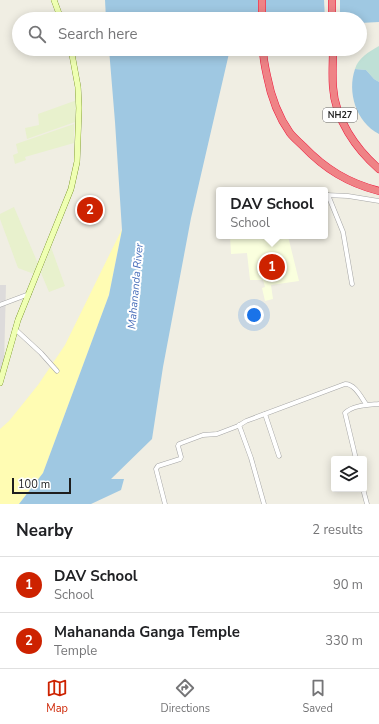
<!DOCTYPE html>
<html lang="en">
<head>
<meta charset="utf-8">
<style>
	:root { --surface:#fff; --page:#f2f2f2; --text:#202124; --muted:#757577; --line:#e0e0e0; --accent:#cd2200 }
	body { margin:0; font-family:"Nunito Sans",sans-serif; background:var(--page); color:var(--text) }
	.controls { position:absolute; right:12px; bottom:12px; display:grid; overflow:hidden; border-radius:4px; box-shadow:0 2px 10px #0003 }
	.controls button { width:36px; height:36px; display:grid; place-items:center; padding:0; border:0; border-bottom:1px solid var(--line); background:var(--surface); color:var(--text); font:20px sans-serif }
	.scale { position:absolute; left:12px; bottom:10px; width:59px; box-sizing:border-box; padding-left:4px; border:2px solid #1e1e1e; border-top:0; font-size:11px; line-height:14px; white-space:nowrap; color:#1e1e1e; -webkit-text-stroke:3px #fff; paint-order:stroke }
	.you { position:absolute; left:254px; top:315px; width:14px; height:14px; margin:-10px; border:3px solid #fff; border-radius:50%; background:#1a73e8; box-shadow:0 0 0 6px #1a73e833 }
	.badge { display:grid; place-items:center; width:26px; height:26px; border-radius:50%; background:var(--accent); color:#fff; font-size:13px; font-weight:700 }
	.pin { position:absolute; translate:-50% -50%; border:2px solid #fff; box-shadow:0 1px 4px #0006 }
	.popup { position:absolute; left:216px; top:187px; width:112px; height:52px; box-sizing:border-box; display:grid; place-content:center; border-radius:4px; background:var(--surface); filter:drop-shadow(0 1px 3px #0005); font-size:13px; white-space:nowrap; color:var(--muted) }
	.popup b { font-size:15px; color:var(--text) }
	.popup::after { content:''; position:absolute; left:50%; top:100%; margin-left:-8px; border:8px solid transparent; border-top-color:var(--surface) }
	.list { margin:0; padding:0; list-style:none }
	h2 { display:flex; justify-content:space-between; align-items:center; height:52px; margin:0; padding:0 16px; font-size:17px }
	h2 small { font-size:13px; font-weight:400; color:var(--muted) }
	.list li { display:grid; grid-template-columns:26px 1fr auto; gap:12px; align-items:center; box-sizing:border-box; height:56px; padding:0 16px; border-top:1px solid var(--line) }
	.list b { display:block; font-size:15px; white-space:nowrap }
	.list p { margin:0; font-size:13px; white-space:nowrap; color:var(--muted) }
	.list em { font-size:13px; font-style:normal; color:var(--muted) }
	.icon { flex:none; width:22px; height:22px; fill:none; stroke:currentColor; stroke-width:2; stroke-linecap:round; stroke-linejoin:round }
	.map { position:relative; flex:none; width:379px; height:504px; overflow:hidden }
	.search { position:absolute; background:var(--surface); box-shadow:0 2px 10px #0003; left:12px; right:12px; top:12px; height:44px; display:flex; align-items:center; gap:10px; box-sizing:border-box; padding:0 14px; border-radius:22px; color:var(--muted); font-size:15px }
	.sheet { height:164px; background:var(--surface) }
	nav { display:flex; justify-content:space-around; align-items:center; box-sizing:border-box; height:56px; border-top:1px solid var(--line); background:var(--surface); font-size:11px; color:var(--muted) }
	nav a { display:grid; justify-items:center; gap:2px }
	nav .on { color:var(--accent) }
	.map>svg:first-child { display:block }
	.residential { fill:#dddbdb }
	.education { fill:#faffde }
	.farmland { fill:#e8f1cd }
	.wetland { fill:#bfe0d6 }
	.sand { fill:#fffcb3 }
	.water { fill:#9fc8e2 }
	.lines { fill:none; stroke-linecap:round; stroke-linejoin:round }
	.street-casing { stroke:#a5a5a5; stroke-width:5 }
	.secondary-casing { stroke:#597b00; stroke-width:6 }
	.highway-casing { stroke:#ec1339; stroke-width:8 }
	.street { stroke:#fff; stroke-width:4 }
	.secondary { stroke:#efffb3; stroke-width:5.5 }
	.highway { stroke:#ef8386; stroke-width:7 }
	.labels { text-anchor:middle; stroke-width:4; stroke-linejoin:round; paint-order:stroke }
	.shield { fill:#fff; stroke:#626262; stroke-width:1 }
	.shield-label { font-size:9px; font-weight:bold; fill:#1e1e1e }
	.water-label { font-size:11px; font-style:italic; fill:#4169b8; stroke:#fff }
</style>
</head>
<body>
<div class="map">
<svg width="379" height="504" viewBox="0 0 379 504">
	<rect width="100%" height="100%" fill="#f0eee3"/>
	<!-- residential -->
	<polygon class="residential" points="0,285 6,285 4,365 0,374"/>
	<!-- education -->
	<polygon class="education" points="230,236 288,236 299,281 271,285 273,299 265,301 262,288 265,287 263,280 250,280 247,253 231,254"/>
	<!-- farmland -->
	<g class="farmland">
		<polygon points="77,100 75,122 27,139 25,128 39,125 38,114"/>
		<polygon points="74,124 74,143 25,157 26,160 15,164 13,155 18,153 16,144"/>
		<polygon points="14,207 39,266 34,274 18,268 0,219 0,214"/>
		<polygon points="51,247 65,286 49,292 41,273"/>
	</g>
	<!-- wetland -->
	<path class="wetland" d="M379 46V82L374 79 366 70 355 69C358 58 370 51 379 46Z"/>
	<!-- sand -->
	<polygon class="sand" points="122,229 109,295 43,473 19,504 0,504 0,429 9,421 38,385 65,345"/>
	<!-- water -->
	<g class="water">
		<polygon points="105,0 324,0 325,19 106,19"/>
		<polygon points="340,0 379,0 379,22 360,23 360,19 340,19"/>
		<polygon points="109,49 230,49 191,218 163,367 152,439 111,479 124,479 121,490 91,504 19,504 43,473 109,295 122,230 115,122"/>
		<path d="M355 69 366 70 374 79 379 82V134C356 122 347 92 355 69Z"/>
	</g>
	<g class="lines">
		<!-- street casing -->
		<g class="street-casing">
			<g id="street">
				<polyline points="326,195 348,196 379,201"/>
				<polyline points="328,195 343,232 352,284"/>
				<polyline points="0,305 29,294"/>
				<polyline points="15,329 41,353 57,371"/>
				<polyline points="265,414 279,456"/>
				<polyline points="239,425 251,458 264,504"/>
				<path d="M356 459 345 413C353 405 368 405 379 404"/>
				<polyline points="363,489 367,504"/>
				<path d="M165 504 156 469 158 466 180 459 181 457 178 446 179 444 203 435 217 434 238 426 246 421 345 384C355 384 361 397 366 404"/>
			</g>
		</g>
		<!-- secondary casing -->
		<g class="secondary-casing">
			<g id="secondary">
				<polyline points="54,0 61,19"/>
				<polyline points="0,383 18,320 71,189 77,162 79,108 78,87 71,49"/>
			</g>
		</g>
		<!-- highway casing -->
		<g class="highway-casing">
			<g id="highway">
				<polyline points="262,0 262,19"/>
				<polyline points="332,0 332,19"/>
				<path d="M263 49C263 58 265 67 267 76 271 97 278 116 290 133 294 138 299 142 303 146 325 169 348 183 379 191"/>
				<path d="M333 49C333 61 332 74 333 87 335 119 356 149 379 169"/>
			</g>
		</g>
		<!-- street -->
		<use href="#street" class="street"/>
		<!-- secondary -->
		<use href="#secondary" class="secondary"/>
		<!-- highway -->
		<use href="#highway" class="highway"/>
	</g>
	<g class="labels">
		<!-- shield labels -->
		<rect class="shield" x="323" y="108" width="34" height="14" rx="3"/>
		<g class="shield-label">
			<text x="340" y="118">NH27</text>
		</g>
		<!-- water labels -->
		<g class="water-label">
			<text transform="translate(135 286) rotate(-85)" y="4">Mahananda River</text>
		</g>
	</g>
</svg>
<div class="controls">
<button><svg class="icon" aria-label="layers" viewBox="0 0 24 24"><path d="M12 4l9 5-9 5-9-5zM3 14l9 5 9-5"/></svg></button>
</div>
<div class="scale">100 m</div>
<div class="you"></div>
<div class="pin badge" style="left:272px;top:267px">1</div>
<div class="popup"><b>DAV School</b>School</div>
<div class="pin badge" style="left:90px;top:210px">2</div>
<div class="search"><svg class="icon" aria-label="search" viewBox="0 0 24 24"><circle cx="10" cy="10" r="6"/><path d="M15 15l6 6"/></svg>Search here</div>
</div>
<section class="sheet">
<h2>Nearby<small>2 results</small></h2>
<ul class="list">
<li><span class="badge">1</span><div><b>DAV School</b><p>School</p></div><em>90 m</em></li>
<li><span class="badge">2</span><div><b>Mahananda Ganga Temple</b><p>Temple</p></div><em>330 m</em></li>
</ul>
</section>
<nav>
<a class="on"><svg class="icon" aria-label="map" viewBox="0 0 24 24"><path d="M3 6l6-2 6 2 6-2v14l-6 2-6-2-6 2zM9 4v14M15 6v14"/></svg>Map</a>
<a><svg class="icon" aria-label="directions" viewBox="0 0 24 24"><path d="M12 3l9 9-9 9-9-9zM9 14v-3h6M13 9l2 2-2 2"/></svg>Directions</a>
<a><svg class="icon" aria-label="saved" viewBox="0 0 24 24"><path d="M7 4h10v16l-5-4-5 4z"/></svg>Saved</a>
</nav>
</body>
</html>
